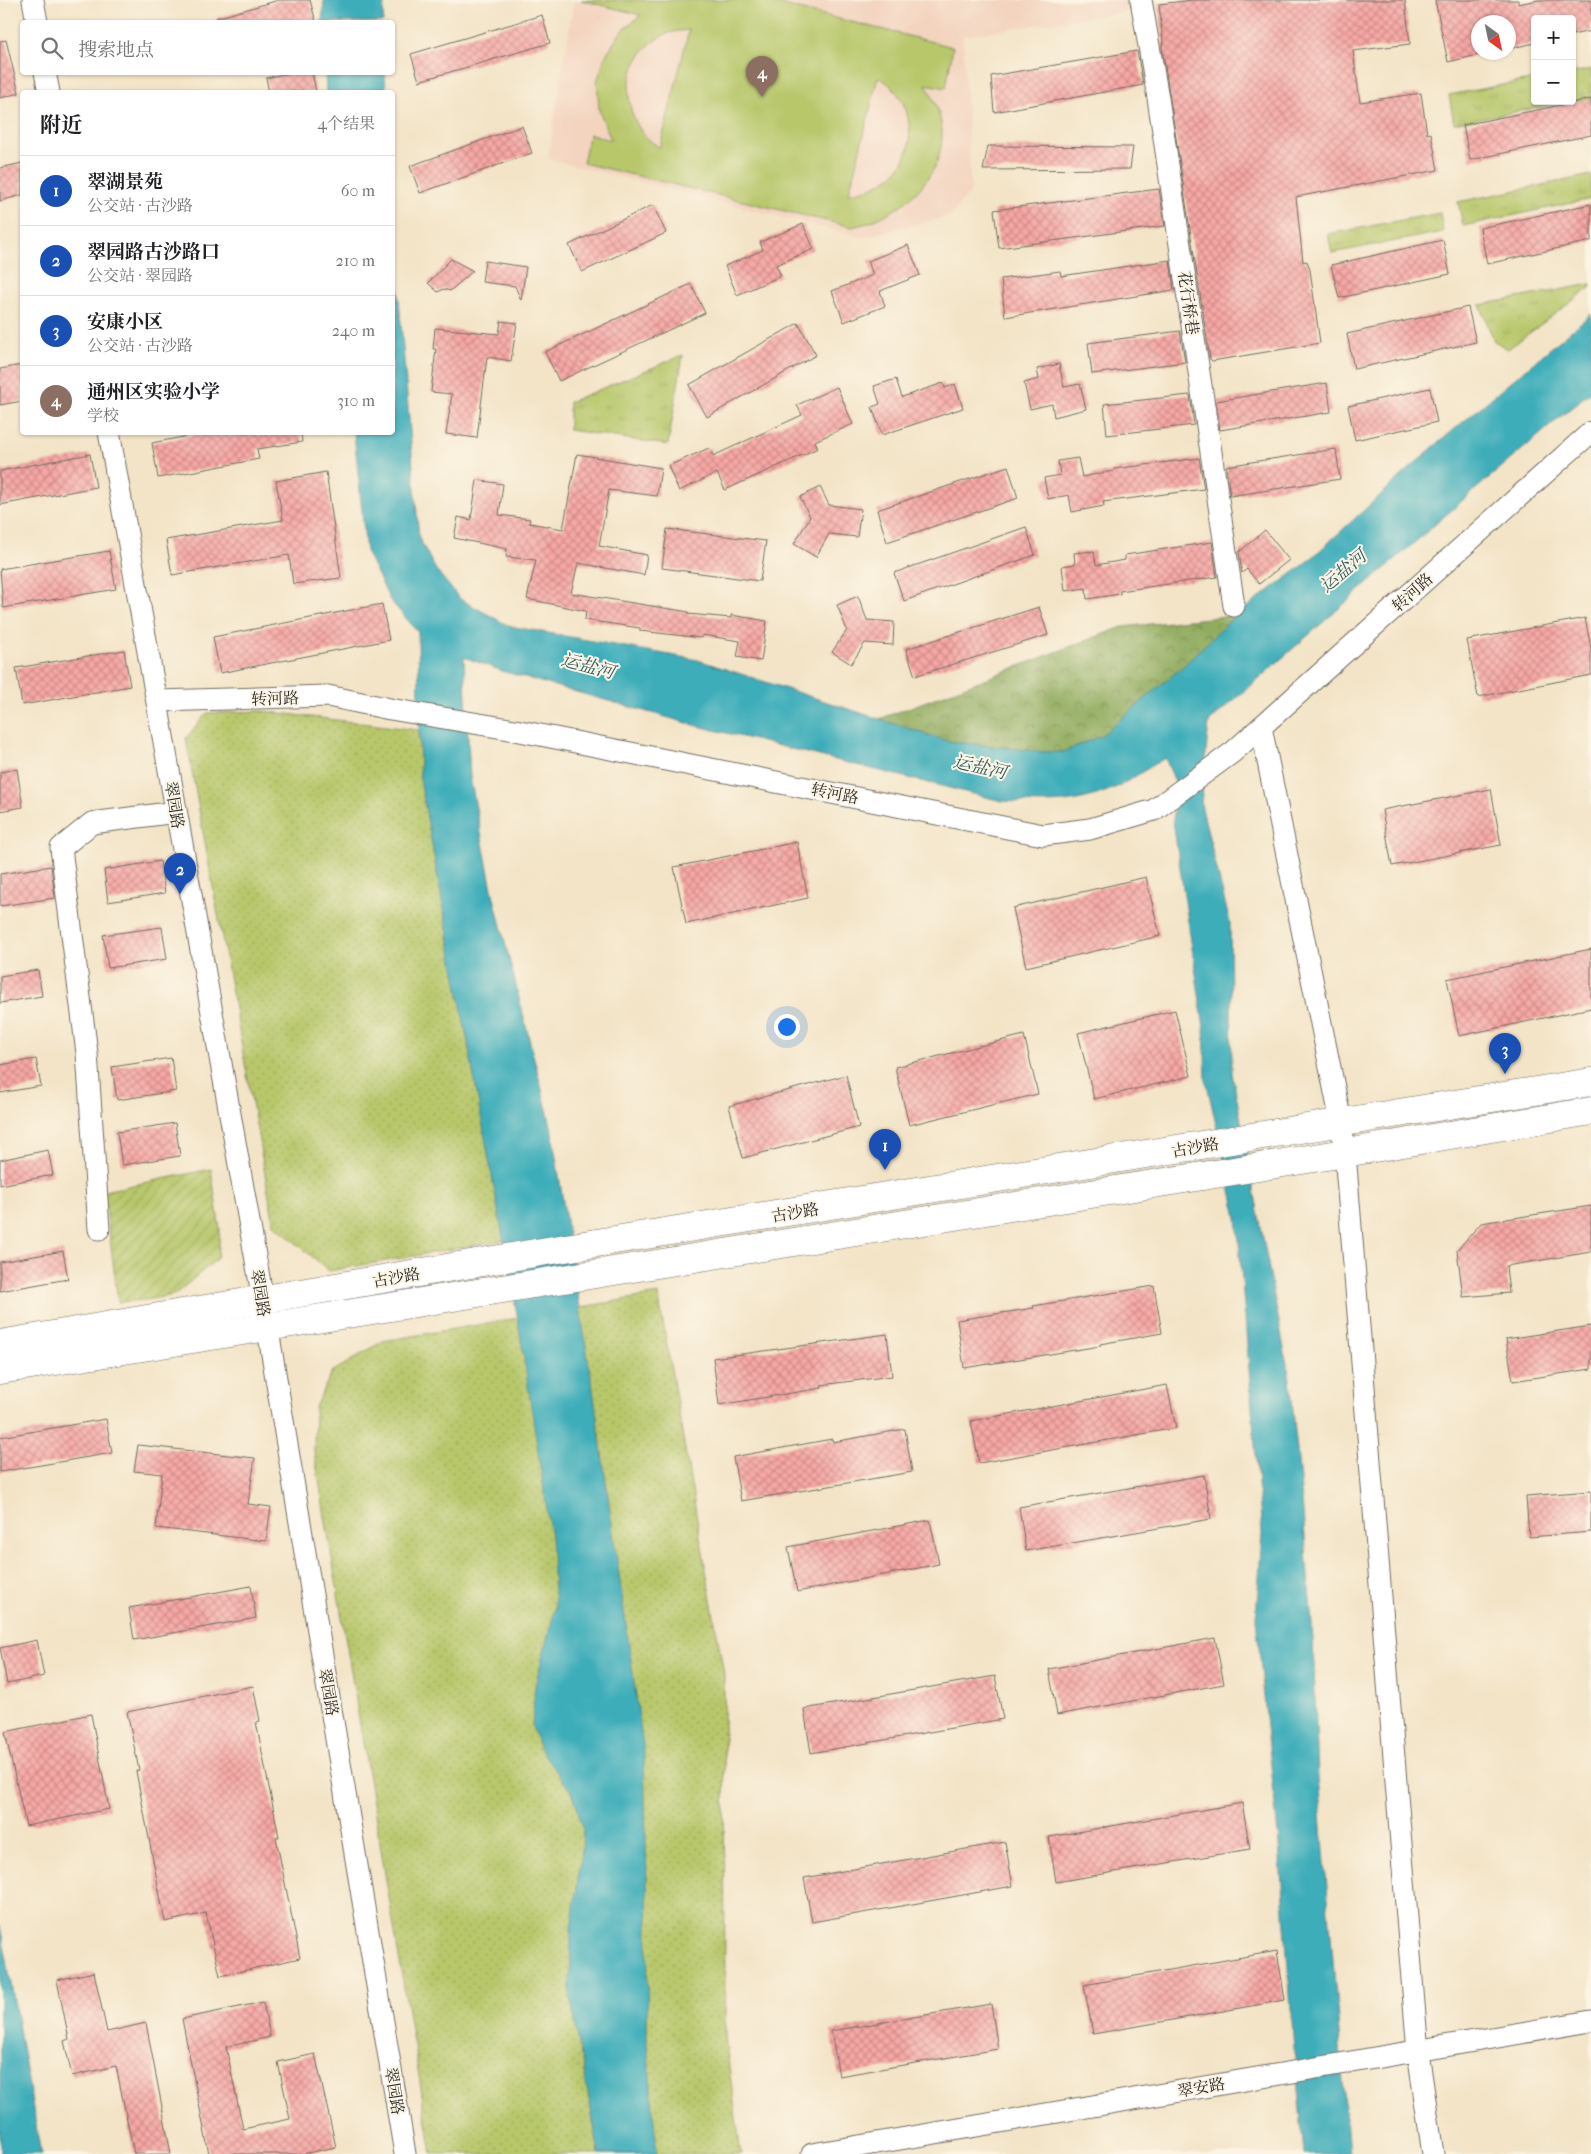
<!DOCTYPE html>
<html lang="zh">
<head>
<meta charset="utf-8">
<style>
	:root { --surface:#fff; --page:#f2f2f2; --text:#202124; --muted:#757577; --line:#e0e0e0; --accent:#d1495b }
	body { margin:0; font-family:"IM FELL French Canon","Noto Serif SC",serif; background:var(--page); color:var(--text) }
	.controls { position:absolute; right:15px; top:15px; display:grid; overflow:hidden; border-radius:5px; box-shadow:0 1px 4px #0004 }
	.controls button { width:45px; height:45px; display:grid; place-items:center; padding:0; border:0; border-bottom:1px solid var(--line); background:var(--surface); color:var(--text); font:25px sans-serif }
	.compass { position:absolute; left:1471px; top:15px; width:45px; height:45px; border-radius:50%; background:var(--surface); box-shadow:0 1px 4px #0004; rotate:147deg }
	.you { position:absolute; left:786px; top:1026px; width:18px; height:18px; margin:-12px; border:4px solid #fff; border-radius:50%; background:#1a73e8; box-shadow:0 0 0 8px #1a73e833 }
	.badge { display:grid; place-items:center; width:32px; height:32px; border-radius:50%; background:var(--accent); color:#fff; font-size:16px; font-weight:700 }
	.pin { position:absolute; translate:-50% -41px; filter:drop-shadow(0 1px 2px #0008) }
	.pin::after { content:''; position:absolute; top:26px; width:18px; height:15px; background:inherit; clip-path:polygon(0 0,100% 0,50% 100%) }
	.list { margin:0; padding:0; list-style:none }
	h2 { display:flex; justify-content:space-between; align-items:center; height:65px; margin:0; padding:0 20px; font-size:21px }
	h2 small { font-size:16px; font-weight:400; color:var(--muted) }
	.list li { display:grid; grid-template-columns:32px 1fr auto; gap:15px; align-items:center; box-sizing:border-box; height:70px; padding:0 20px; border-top:1px solid var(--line) }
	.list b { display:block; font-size:19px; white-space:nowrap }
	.list p { margin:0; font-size:16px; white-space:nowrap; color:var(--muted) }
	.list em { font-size:16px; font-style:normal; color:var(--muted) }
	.icon { flex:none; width:28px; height:28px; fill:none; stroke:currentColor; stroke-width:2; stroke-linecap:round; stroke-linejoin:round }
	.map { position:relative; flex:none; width:1591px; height:2154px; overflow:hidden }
	.search { position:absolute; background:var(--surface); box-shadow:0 1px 4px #0004; left:20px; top:20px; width:375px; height:55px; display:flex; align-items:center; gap:12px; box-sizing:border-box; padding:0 18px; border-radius:5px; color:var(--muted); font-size:19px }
	.panel { position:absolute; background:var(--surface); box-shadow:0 1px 4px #0004; left:20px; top:90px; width:375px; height:345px; border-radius:5px }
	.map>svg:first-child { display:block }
	.built { fill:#f3d4bf }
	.grass { fill:url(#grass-tufts); stroke:#71794a }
	.forest { fill:url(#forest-crowns); stroke:#5e6c44 }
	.park { fill:url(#park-dots); stroke:#71794a }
	.garden { fill:url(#garden-furrows); stroke:#71794a }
	.pitch { fill:#b7c76a; stroke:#71794a; fill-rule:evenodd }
	.water { fill:#3eadba; stroke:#346c72 }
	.building { fill:url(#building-cross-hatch) }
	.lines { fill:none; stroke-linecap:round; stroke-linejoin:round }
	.minor-casing { stroke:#716c62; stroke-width:23 }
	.major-casing { stroke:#716c62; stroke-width:29 }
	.minor { stroke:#fff; stroke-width:21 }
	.major { stroke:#fff; stroke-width:28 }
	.labels { text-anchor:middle; stroke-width:4; stroke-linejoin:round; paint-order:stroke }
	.street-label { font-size:16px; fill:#2b2b2b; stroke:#fcf5e5 }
	.water-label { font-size:18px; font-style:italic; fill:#335f64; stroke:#fcf5e5 }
</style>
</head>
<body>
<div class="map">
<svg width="1591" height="2154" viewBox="0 0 1591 2154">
	<defs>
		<pattern id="grass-tufts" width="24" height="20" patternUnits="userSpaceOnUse" patternTransform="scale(1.25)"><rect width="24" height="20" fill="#b7c76a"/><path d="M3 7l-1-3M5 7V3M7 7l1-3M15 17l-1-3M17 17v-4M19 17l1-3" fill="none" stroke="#9eab5c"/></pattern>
		<pattern id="forest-crowns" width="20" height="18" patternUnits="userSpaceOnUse" patternTransform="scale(1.25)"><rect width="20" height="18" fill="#91ac5e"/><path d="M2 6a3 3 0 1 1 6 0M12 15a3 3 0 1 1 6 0" fill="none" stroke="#778c4e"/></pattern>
		<pattern id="park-dots" width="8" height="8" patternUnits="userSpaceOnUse" patternTransform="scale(1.25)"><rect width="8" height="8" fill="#b7c76a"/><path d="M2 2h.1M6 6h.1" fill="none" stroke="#9eab5c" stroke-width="1.8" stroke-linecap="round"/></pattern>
		<pattern id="garden-furrows" width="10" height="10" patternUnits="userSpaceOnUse" patternTransform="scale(1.25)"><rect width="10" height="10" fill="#b7c76a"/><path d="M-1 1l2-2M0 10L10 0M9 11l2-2" fill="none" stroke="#9eab5c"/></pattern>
		<pattern id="building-cross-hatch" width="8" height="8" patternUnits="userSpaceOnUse" patternTransform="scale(1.25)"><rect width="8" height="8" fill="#f8a8a5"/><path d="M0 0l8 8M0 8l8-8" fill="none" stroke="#c98987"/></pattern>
	</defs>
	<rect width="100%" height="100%" fill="#fcf5e5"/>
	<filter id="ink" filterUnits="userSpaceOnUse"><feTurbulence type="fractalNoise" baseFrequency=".02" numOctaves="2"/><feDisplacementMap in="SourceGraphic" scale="10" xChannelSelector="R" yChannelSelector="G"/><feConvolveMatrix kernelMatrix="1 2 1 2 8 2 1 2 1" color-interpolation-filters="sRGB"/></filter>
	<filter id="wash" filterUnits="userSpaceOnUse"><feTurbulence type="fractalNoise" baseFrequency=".0096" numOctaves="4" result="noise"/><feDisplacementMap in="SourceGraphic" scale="20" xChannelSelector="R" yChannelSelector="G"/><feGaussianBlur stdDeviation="1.12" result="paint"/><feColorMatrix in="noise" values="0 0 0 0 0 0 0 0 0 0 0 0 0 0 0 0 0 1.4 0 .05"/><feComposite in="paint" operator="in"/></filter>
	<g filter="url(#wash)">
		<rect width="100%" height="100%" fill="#f3e4c7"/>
		<!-- built -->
		<polygon class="built" points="574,0 1141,0 1142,9 963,36 971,191 950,216 862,237 548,159"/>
		<!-- grass -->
		<g class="grass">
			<polygon points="1591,69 1591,98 1454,123 1449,95 1535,79 1535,101 1572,101 1572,73"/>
			<polygon points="1591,175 1591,199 1463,226 1458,202"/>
			<polygon points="1440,213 1443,232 1332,253 1328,234"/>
			<polygon points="1591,284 1591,287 1508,349 1494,341 1480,305"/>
			<polygon points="683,355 668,445 569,430 569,402"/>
		</g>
		<!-- forest -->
		<polygon class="forest" points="1236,615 1180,669 1101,736 1063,752 1043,752 947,741 879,719 1122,627"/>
		<!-- park -->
		<g class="park">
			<polygon points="262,711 419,730 420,779 504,1240 329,1271 274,1224 186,738 207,713"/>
			<polygon points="658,1294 724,1674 725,2037 741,2154 432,2154 314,1451 315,1407 332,1372 383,1341"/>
		</g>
		<!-- garden -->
		<polygon class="garden" points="211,1169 220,1230 218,1258 174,1295 146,1300 118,1302 104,1191"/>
		<!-- pitch -->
		<path class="pitch" d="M581 0H763L953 47 946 88 926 84C932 96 939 109 941 123 950 176 898 218 852 227L583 163 589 134 611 140 599 110 597 81 607 53 621 32 641 15ZM689 30 660 147H659C616 121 620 55 666 34 673 31 682 31 689 30ZM878 77C894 85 904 100 908 118 917 162 891 187 849 193Z"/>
		<!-- water -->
		<g class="water">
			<polygon points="324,0 384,0 383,22 322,22"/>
			<polygon points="325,73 385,73 386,92 326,92"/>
			<path d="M393 228 419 538 436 570 460 599 509 626 698 660 947 741 1043 752H1063L1101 736 1180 669 1236 615 1305 564 1431 449 1591 314V391L1470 494 1209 722 1201 804 1230 923 1232 1073 1290 1380 1303 1511 1313 1638 1318 1778 1349 2154H1304L1293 2036 1279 1844 1256 1618 1262 1534 1237 1217 1206 1080 1204 1028 1173 821 1176 784 1165 758C1149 766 1135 778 1119 786 1076 806 1048 804 1002 801L698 726 505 672 464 657 470 777 493 894 551 1126 593 1389 644 1753 648 1930 647 2043 657 2154H599L570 1995 571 1928 582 1851 583 1828 573 1794 540 1749 532 1726 535 1686 555 1608 551 1537 518 1320 420 779 418 632 390 600 366 551 354 433 392 432Z"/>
			<polygon points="0,1926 6,1955 41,2154 0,2154"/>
		</g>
		<g id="blocks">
			<!-- building -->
			<g class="building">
				<polygon points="279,0 310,0 316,22 217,22 216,18"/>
				<polygon points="1193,0 1405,0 1410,44 1353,51 1360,102 1421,93 1427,134 1431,133 1438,170 1296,197 1303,262 1307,261 1310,270 1320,343 1212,361 1210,359 1162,47 1163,41 1159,4"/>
				<polygon points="1435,0 1518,0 1518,4 1538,0 1591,0 1591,31 1572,35 1572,19 1535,19 1535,43 1508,49 1508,22 1478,22 1478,55 1448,62"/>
				<polygon points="542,15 550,43 419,81 411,54"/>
				<polygon points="6,40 19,93 0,98 0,41"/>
				<polygon points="1137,51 1143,85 994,112 991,76"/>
				<polygon points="293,72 312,72 316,92 269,92 266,78"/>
				<polygon points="1591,99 1591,135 1470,160 1463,125"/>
				<polygon points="522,126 532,153 420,193 410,166"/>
				<polygon points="988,146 1133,147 1130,169 983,170"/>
				<polygon points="22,163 22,195 0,201 0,168"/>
				<polygon points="1159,189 1165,226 999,248 994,210"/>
				<polygon points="1591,204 1591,241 1487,264 1480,228"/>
				<polygon points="653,205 666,233 582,272 569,245"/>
				<polygon points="803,224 814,249 776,265 781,276 737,295 725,266 763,250 760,242"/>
				<polygon points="1443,240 1450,274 1339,298 1331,265"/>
				<polygon points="908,245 920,275 880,291 885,306 844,322 832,291 873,275 868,261"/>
				<polygon points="451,259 473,271 450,291 444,289 438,292 428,283"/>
				<polygon points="1170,260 1174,290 1005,317 1001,279 1060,271 1061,276"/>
				<polygon points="485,261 526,267 521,300 515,286 482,282"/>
				<polygon points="691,284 705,313 559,381 545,352"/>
				<polygon points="1468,307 1476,342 1354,369 1347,334"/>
				<polygon points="501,321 517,323 511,361 487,357 477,438 446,434 452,394 431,392 436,349 433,349 435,328 499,334"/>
				<polygon points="798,323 816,355 707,417 689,385"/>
				<polygon points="1180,331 1185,362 1092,374 1088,343"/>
				<polygon points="1059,364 1064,387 1080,384 1086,409 1054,417 1052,404 1030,409 1024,383 1039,379 1037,369"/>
				<polygon points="22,365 22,401 0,405 0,369"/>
				<polygon points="896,379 902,397 943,383 945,388 955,384 963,408 882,435 872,407 880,404 874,386"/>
				<polygon points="1327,383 1331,412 1220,430 1216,401"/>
				<polygon points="837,387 853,424 815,441 818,448 725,490 717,473 679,491 668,466 709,448 713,456 802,415 797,405"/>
				<polygon points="1430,388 1437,422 1355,440 1348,406"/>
				<polygon points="1190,395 1194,425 1107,435 1104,404"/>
				<polygon points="209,432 301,432 302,442 257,449 259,459 158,478 152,443"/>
				<polygon points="1336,449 1340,479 1230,496 1226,466"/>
				<polygon points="90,454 96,487 0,505 0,471"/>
				<polygon points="577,454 661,468 657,496 609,490 599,546 647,555 644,575 578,563 571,593 689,612 688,614 731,618 731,615 767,621 761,661 737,657 740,641 702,635 702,638 640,631 640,628 585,620 586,611 527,599 536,560 506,557 507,549 454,538 458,517 471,520 477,480 503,484 499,515 530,519 529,523 563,529"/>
				<polygon points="1078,458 1082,477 1114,471 1114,469 1199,458 1204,489 1103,502 1104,506 1072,512 1069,495 1048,499 1044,478 1060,475 1058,461"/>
				<polygon points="1008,466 1018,498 887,542 877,510"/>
				<polygon points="326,472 341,578 293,584 289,555 172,575 166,540 283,520 276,481"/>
				<polygon points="820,487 829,505 861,509 857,537 829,534 816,557 794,544 810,517 800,497"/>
				<polygon points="1026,527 1035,555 904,601 894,573"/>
				<polygon points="667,529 766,541 760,581 662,568"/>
				<polygon points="1265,530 1289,560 1259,584 1247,569 1242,573 1239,552"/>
				<polygon points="1212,542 1217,577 1120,591 1120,594 1087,599 1086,588 1065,591 1062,566 1075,564 1074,553 1094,551 1096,565 1125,560 1125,555"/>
				<polygon points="109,551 116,589 3,608 0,569"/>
				<polygon points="858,596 867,620 894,622 893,645 865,643 851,664 832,652 847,630 837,605"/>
				<polygon points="382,604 389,640 220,673 213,637"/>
				<polygon points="1039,607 1048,635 915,676 906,649"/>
				<polygon points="1585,618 1591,648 1591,675 1478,697 1467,640"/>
				<polygon points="124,650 130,686 22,705 16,668"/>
				<polygon points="17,769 23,807 0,811 0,772"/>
				<polygon points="1491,789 1501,845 1392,866 1382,810"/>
				<polygon points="797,842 808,898 686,924 674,867"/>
				<polygon points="160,861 165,893 108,902 104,870"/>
				<polygon points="51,866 55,898 0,906 0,874"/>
				<polygon points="1146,877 1160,936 1026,967 1013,908"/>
				<polygon points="162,927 167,959 108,968 103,935"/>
				<polygon points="1591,949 1591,1008 1459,1036 1447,979"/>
				<polygon points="38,970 42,996 0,1003 0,976"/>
				<polygon points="1175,1010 1191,1076 1094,1099 1078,1033"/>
				<polygon points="1024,1035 1038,1094 909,1125 895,1067"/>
				<polygon points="171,1058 176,1091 117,1100 112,1067"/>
				<polygon points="36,1059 41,1086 0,1093 0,1065"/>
				<polygon points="846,1075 859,1127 743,1158 729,1106"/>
				<polygon points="175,1123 180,1156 122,1165 117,1132"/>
				<polygon points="48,1150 53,1175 0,1185 0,1160"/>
				<polygon points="1591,1206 1591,1252 1506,1266 1509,1293 1463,1297 1457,1250 1481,1223"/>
				<polygon points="63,1251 68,1279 0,1291 0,1262"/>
				<polygon points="1154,1286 1162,1333 1100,1344 1100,1346 964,1368 957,1320 1034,1308 1033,1306"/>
				<polygon points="1591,1326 1591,1369 1513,1381 1506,1339"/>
				<polygon points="887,1334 892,1376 821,1385 822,1388 719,1405 713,1358"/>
				<polygon points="1167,1385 1176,1428 979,1463 971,1421"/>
				<polygon points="106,1419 112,1453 0,1472 0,1437"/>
				<polygon points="905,1429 912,1472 741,1501 733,1457 832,1439 833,1442"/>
				<polygon points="138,1445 255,1458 248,1504 271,1507 266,1541 156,1528 162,1474 134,1471"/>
				<polygon points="1204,1475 1211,1519 1026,1551 1019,1507"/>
				<polygon points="1591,1491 1591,1532 1529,1537 1526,1496"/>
				<polygon points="930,1520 939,1564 797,1592 788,1547"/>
				<polygon points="251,1586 256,1618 134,1640 129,1608"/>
				<polygon points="1215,1638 1224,1684 1057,1715 1049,1669"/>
				<polygon points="37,1640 44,1676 7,1684 0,1648"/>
				<polygon points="995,1676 1003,1719 811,1753 804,1709"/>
				<polygon points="253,1686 260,1721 256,1722 279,1837 276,1838 300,1958 220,1976 206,1913 165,1922 136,1771 139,1770 127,1712"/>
				<polygon points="91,1714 109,1809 26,1826 5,1732"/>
				<polygon points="1242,1803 1250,1849 1056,1882 1049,1837"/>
				<polygon points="1005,1842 1013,1886 812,1922 804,1878"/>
				<polygon points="1277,1951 1285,2000 1093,2034 1084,1985"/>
				<polygon points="94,1972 107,2032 146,2023 171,2154 134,2154 116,2066 72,2076 64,2041 69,2039 57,1980"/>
				<polygon points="263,2002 270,2037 226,2047 243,2129 290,2119 278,2062 315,2054 336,2147 302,2154 209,2154 182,2019"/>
				<polygon points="991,2004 998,2049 839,2076 831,2031"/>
			</g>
		</g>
	</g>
	<g filter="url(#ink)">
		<use href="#blocks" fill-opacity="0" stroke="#716c62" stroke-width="1"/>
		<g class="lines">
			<!-- minor casing -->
			<g class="minor-casing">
				<g id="minor">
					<polyline points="33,0 37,22"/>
					<polyline points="1141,0 1158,98 1234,606"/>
					<polyline points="45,72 49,92"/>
					<polyline points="109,432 263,1300 405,2154"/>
					<polyline points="158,701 328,696 390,709 515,730 1043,835 1090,829 1154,810 1233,752 1591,432"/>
					<polyline points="1261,727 1341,1122 1345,1153 1418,2053 1433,2154"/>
					<polyline points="99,1229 87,1053 61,848 92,823 176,812"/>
					<polyline points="812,2154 1591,2021"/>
				</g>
			</g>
			<!-- major casing -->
			<g class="major-casing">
				<g id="major">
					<polyline points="0,1344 547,1251 1591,1082"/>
					<polyline points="0,1370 1345,1153 1591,1111"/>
				</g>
			</g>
			<!-- minor -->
			<use href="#minor" class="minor"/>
			<!-- major -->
			<use href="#major" class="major"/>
		</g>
	</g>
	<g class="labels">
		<!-- street labels -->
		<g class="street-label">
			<text transform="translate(1189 303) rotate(82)" y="6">花行桥巷</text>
			<text transform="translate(1412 592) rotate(-42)" y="6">转河路</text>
			<text transform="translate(275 698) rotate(-2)" y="6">转河路</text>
			<text transform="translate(835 793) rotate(11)" y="6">转河路</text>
			<text transform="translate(175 805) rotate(81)" y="6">翠园路</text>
			<text transform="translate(1195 1147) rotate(-10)" y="6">古沙路</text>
			<text transform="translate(795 1212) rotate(-9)" y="6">古沙路</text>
			<text transform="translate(396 1277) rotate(-10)" y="6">古沙路</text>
			<text transform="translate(261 1293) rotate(81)" y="6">翠园路</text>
			<text transform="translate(329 1692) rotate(80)" y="6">翠园路</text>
			<text transform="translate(1201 2087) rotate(-10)" y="6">翠安路</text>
			<text transform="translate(395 2091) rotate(81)" y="6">翠园路</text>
		</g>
		<!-- water labels -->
		<g class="water-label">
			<text transform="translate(1343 571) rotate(-40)" y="6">运盐河</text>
			<text transform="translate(588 666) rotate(15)" y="6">运盐河</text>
			<text transform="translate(980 767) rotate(13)" y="6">运盐河</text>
		</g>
	</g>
</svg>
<div class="controls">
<button>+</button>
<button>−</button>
</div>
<svg class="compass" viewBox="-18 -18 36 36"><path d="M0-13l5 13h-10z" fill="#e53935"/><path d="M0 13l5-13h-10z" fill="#757577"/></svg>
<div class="you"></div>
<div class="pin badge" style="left:885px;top:1170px;background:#1a4fb4">1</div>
<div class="pin badge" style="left:180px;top:894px;background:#1a4fb4">2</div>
<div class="pin badge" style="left:1505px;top:1074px;background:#1a4fb4">3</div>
<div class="pin badge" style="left:762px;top:97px;background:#8d6e63">4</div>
<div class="search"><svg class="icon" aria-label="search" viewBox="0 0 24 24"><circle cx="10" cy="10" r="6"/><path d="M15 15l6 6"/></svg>搜索地点</div>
<section class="panel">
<h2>附近<small>4个结果</small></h2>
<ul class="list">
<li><span class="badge" style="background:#1a4fb4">1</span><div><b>翠湖景苑</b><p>公交站 · 古沙路</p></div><em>60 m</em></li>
<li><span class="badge" style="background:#1a4fb4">2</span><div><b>翠园路古沙路口</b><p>公交站 · 翠园路</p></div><em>210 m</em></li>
<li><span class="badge" style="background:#1a4fb4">3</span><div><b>安康小区</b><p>公交站 · 古沙路</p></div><em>240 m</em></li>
<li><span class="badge" style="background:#8d6e63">4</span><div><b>通州区实验小学</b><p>学校</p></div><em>310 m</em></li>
</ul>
</section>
</div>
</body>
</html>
